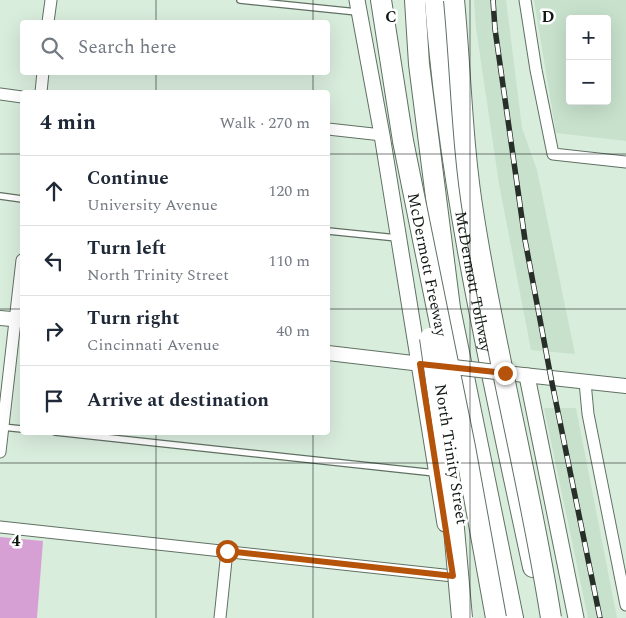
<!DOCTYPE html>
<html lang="en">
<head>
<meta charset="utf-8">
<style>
	:root { --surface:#fff; --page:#f2f2f3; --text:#1f2937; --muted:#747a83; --line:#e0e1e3 }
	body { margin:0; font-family:Spectral,serif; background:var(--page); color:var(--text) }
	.controls { position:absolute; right:15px; top:15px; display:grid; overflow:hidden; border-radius:5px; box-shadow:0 5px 20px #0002 }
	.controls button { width:45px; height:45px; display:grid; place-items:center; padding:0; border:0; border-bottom:1px solid var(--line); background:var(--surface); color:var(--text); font:25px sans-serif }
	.stop { position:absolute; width:15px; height:15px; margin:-11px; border:4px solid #b45309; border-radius:50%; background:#fff }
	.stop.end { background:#b45309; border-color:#fff; box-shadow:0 1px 5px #0008 }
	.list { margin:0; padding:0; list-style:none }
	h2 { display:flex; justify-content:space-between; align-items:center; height:65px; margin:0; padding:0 20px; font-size:21px }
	h2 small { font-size:16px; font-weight:400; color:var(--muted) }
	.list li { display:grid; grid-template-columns:32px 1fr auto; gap:15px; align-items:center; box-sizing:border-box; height:70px; padding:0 20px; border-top:1px solid var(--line) }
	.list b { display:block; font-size:19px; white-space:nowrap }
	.list p { margin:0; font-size:16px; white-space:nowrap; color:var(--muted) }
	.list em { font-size:16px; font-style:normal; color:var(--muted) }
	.icon { flex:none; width:28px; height:28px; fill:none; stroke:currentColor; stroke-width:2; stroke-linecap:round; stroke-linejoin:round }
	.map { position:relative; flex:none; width:626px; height:618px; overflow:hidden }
	.search { position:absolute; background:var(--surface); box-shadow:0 5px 20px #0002; left:20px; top:20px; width:310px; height:55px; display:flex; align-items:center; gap:12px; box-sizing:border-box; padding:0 18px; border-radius:5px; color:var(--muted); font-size:19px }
	.panel { position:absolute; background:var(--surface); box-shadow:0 5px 20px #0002; left:20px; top:90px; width:310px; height:345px; border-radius:5px }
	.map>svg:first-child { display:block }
	.built { fill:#c7e1cc; fill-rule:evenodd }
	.green { fill:#d7a0d5 }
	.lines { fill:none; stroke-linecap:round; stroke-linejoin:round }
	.service-casing { stroke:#607163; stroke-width:8 }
	.minor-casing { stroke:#607163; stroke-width:13 }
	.tertiary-casing { stroke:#607163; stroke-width:16 }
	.secondary-casing { stroke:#607163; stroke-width:17 }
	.motorway-casing { stroke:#607163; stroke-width:22 }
	.service { stroke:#fff; stroke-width:5.5 }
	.minor { stroke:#fff; stroke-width:11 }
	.tertiary { stroke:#fff; stroke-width:14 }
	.secondary { stroke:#fff; stroke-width:15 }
	.motorway { stroke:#fff; stroke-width:20 }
	.rail-casing { stroke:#272f28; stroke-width:5.5 }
	.rail { stroke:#fff; stroke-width:4; stroke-dasharray:11; stroke-linecap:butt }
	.tertiary-bridge-casing { stroke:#607163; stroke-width:16; stroke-linecap:butt }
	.motorway-bridge-casing { stroke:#607163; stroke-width:22; stroke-linecap:butt }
	.tertiary-bridge { stroke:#fff; stroke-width:14 }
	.motorway-bridge { stroke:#fff; stroke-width:20 }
	.route { stroke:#b45309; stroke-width:6 }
	.grid { fill:none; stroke:#111812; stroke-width:1; stroke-opacity:0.55 }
	.labels { text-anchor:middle; stroke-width:5; stroke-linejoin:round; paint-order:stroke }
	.street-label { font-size:16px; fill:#111812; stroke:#fff }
	.grid-label { font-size:16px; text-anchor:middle; font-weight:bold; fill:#111812; stroke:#fff; stroke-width:5; stroke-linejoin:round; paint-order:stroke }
</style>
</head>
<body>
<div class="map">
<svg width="626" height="618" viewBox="0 0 626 618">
	<rect width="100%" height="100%" fill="#d9eddd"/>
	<!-- built -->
	<g class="built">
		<polygon points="474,0 506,0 522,128 537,170 575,354 531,350 499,184 476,28"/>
		<path d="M534 0H626V141L556 133ZM570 19H607V101H570Z"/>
		<polygon points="544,408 576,408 617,618 588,618"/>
	</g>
	<!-- green -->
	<polygon class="green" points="0,537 43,541 37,618 0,618"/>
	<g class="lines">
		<!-- service casing -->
		<g class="service-casing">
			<g id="service">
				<polyline points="240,0 357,12"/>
				<polyline points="0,196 22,199"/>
				<polyline points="328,231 397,238"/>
				<polyline points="2,427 22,429"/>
				<polyline points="55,432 435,473"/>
			</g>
		</g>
		<!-- minor casing -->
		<g class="minor-casing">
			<g id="minor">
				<polyline points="525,0 536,70 553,154 626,162"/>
				<polyline points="48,22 51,0"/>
				<polyline points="41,92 43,72"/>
				<polyline points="0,94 22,97"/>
				<polyline points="328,129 382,135"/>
				<polyline points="585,382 588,414 626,605"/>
				<polyline points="0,452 22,260"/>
				<polyline points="0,527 453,576"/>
				<polyline points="220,618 227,551"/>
			</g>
		</g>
		<!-- tertiary casing -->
		<g class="tertiary-casing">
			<g id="tertiary">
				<polyline points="0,318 22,320"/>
				<polyline points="328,353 430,365"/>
				<polyline points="505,373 626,386"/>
			</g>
		</g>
		<!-- secondary casing -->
		<g class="secondary-casing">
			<g id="secondary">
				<polyline points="357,0 382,135 445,524"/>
				<polyline points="527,376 576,618"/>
			</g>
		</g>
		<!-- motorway casing -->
		<g class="motorway-casing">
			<g id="motorway">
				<polyline points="381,0 403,141"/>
				<polyline points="415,0 419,64 450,308 513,618"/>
				<path id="s1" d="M435 0C449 192 493 379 533 567"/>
			</g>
		</g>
		<!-- service -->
		<use href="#service" class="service"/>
		<!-- minor -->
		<use href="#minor" class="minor"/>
		<!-- tertiary -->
		<use href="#tertiary" class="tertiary"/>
		<!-- secondary -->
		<use href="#secondary" class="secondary"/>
		<!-- motorway -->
		<use href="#motorway" class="motorway"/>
		<!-- rail casing -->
		<g class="rail-casing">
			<polyline id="rail" points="493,0 495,29 525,240 551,378 600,618"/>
		</g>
		<!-- rail -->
		<use href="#rail" class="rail"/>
		<!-- tertiary-bridge casing -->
		<g class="tertiary-bridge-casing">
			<polyline id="tertiary-bridge" points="445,366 505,373"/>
		</g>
		<!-- motorway-bridge casing -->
		<g class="motorway-bridge-casing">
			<g id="motorway-bridge">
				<path d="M454 0C461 73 462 146 474 218 495 352 530 484 551 618"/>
				<path id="s2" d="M403 141 465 447 496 618"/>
				<polyline points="430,338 449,473 462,618"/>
			</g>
		</g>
		<!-- tertiary-bridge -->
		<use href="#tertiary-bridge" class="tertiary-bridge"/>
		<!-- motorway-bridge -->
		<use href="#motorway-bridge" class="motorway-bridge"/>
	</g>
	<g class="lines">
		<!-- route -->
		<polyline class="route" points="227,551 453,576 420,364 505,373"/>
	</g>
	<!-- grid -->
	<path class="grid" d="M156 0V22M313 0V22M470 0V618M156 72V92M313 72V92M0 154H22M328 154H626M0 309H22M328 309H626M156 432V618M313 432V618M0 463H626"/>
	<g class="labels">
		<!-- street labels -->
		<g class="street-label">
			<text dy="6" stroke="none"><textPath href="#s2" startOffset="126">McDermott Freeway</textPath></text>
			<text dy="6" stroke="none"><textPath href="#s1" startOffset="284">McDermott Tollway</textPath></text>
			<text transform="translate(452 454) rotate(81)" y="6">North Trinity Street</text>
		</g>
	</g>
	<g class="grid-label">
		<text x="391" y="22">C</text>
		<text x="548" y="22">D</text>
		<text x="16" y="546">4</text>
	</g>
</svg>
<div class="controls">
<button>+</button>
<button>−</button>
</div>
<div class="stop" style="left:227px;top:551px"></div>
<div class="stop end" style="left:505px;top:373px"></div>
<div class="search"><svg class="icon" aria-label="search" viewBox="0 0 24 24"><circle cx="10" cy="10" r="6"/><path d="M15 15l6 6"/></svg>Search here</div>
<section class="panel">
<h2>4 min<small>Walk · 270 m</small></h2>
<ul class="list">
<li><svg class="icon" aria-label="ahead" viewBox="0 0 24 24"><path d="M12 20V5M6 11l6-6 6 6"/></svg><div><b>Continue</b><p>University Avenue</p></div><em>120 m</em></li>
<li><svg class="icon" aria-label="left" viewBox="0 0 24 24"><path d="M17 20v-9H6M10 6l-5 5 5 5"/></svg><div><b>Turn left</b><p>North Trinity Street</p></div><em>110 m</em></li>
<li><svg class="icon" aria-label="right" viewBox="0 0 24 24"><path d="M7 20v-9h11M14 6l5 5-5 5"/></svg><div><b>Turn right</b><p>Cincinnati Avenue</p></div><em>40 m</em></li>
<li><svg class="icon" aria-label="arrive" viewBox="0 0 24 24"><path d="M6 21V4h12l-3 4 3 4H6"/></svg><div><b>Arrive at destination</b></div></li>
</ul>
</section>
</div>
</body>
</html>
